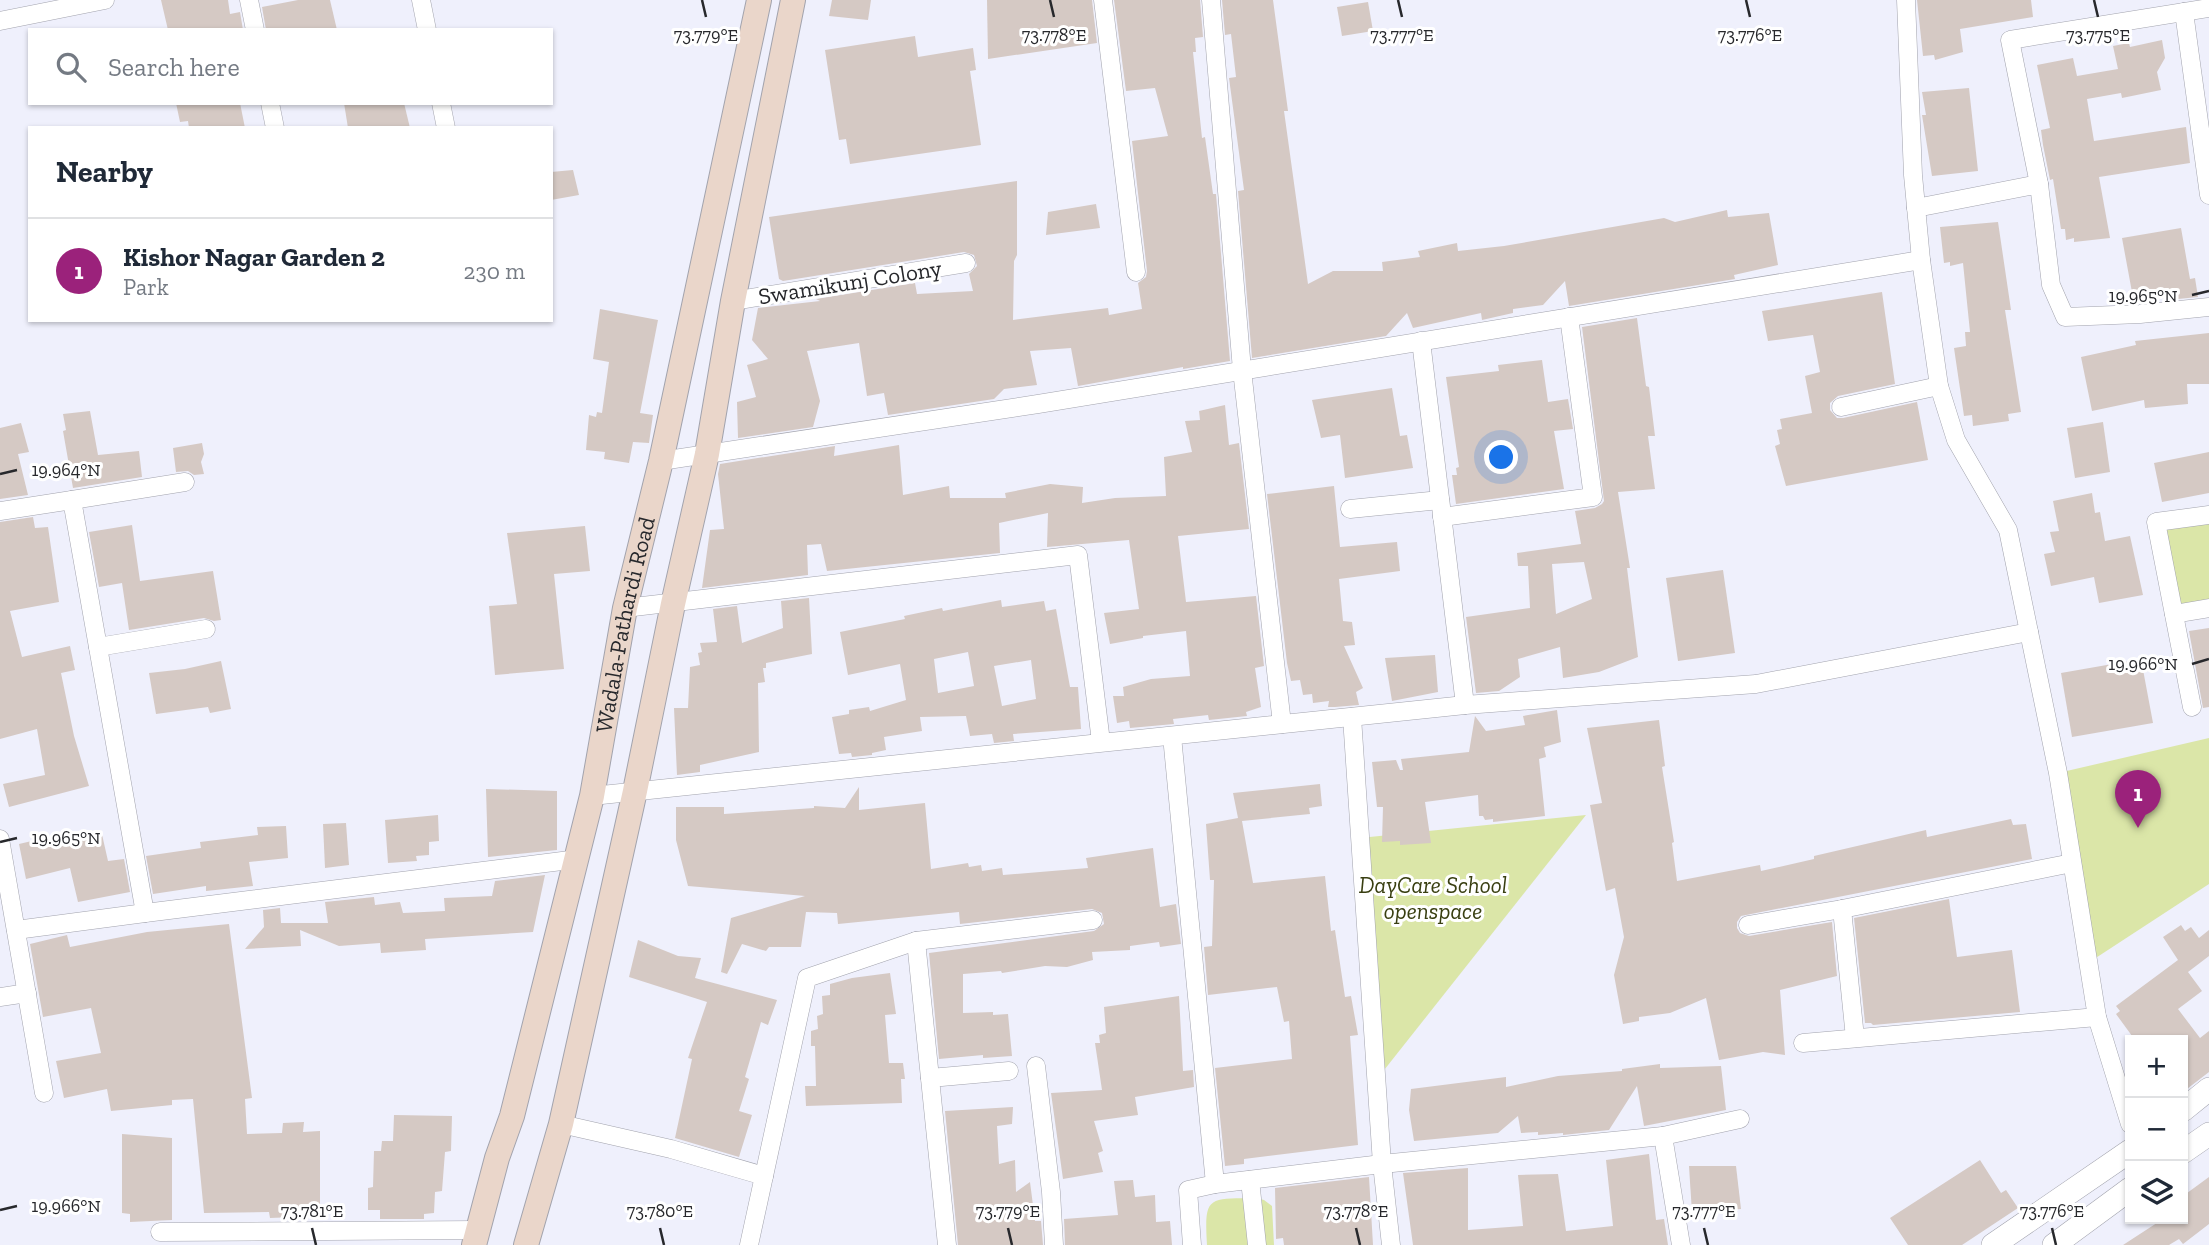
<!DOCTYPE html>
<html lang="en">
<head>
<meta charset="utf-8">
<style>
	:root { --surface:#fff; --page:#f6f6f7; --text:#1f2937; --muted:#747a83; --line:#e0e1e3; --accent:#9b227b }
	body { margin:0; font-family:"Zilla Slab",serif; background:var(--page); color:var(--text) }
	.controls { position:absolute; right:21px; bottom:21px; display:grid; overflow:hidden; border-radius:0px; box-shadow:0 2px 5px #0004 }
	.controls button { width:63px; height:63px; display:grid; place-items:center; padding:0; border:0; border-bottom:2px solid var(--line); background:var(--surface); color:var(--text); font:35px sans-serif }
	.you { position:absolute; left:1502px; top:458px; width:24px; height:24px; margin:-18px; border:5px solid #fff; border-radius:50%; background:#1a73e8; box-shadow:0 0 0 10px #1a73e833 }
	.badge { display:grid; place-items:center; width:46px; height:46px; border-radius:50%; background:var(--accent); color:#fff; font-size:23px; font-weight:700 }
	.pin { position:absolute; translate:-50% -58px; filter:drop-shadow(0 2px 4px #0008) }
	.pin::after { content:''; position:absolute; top:37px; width:24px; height:21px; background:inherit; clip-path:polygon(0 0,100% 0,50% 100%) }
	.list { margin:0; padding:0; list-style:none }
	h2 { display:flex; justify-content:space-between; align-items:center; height:91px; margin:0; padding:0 28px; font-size:30px }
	h2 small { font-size:23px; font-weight:400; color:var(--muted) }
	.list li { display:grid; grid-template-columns:46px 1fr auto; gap:21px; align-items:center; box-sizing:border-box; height:105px; padding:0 28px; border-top:2px solid var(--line) }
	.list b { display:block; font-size:26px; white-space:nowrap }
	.list p { margin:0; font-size:23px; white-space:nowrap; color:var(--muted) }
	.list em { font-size:23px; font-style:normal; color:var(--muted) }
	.icon { flex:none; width:38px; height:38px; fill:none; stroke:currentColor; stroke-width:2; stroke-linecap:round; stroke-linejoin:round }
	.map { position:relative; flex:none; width:2209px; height:1245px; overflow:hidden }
	.search { position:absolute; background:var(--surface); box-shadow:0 2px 5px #0004; left:28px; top:28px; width:525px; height:77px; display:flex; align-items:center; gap:18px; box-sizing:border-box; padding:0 24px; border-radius:0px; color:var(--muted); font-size:26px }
	.panel { position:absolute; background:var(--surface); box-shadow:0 2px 5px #0004; left:28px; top:126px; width:525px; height:196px; border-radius:0px }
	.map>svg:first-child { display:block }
	.green { fill:#dbe6a8 }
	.building { fill:#d5c9c4; fill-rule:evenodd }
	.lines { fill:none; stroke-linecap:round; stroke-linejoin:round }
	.minor-casing { stroke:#a2a3ad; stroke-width:19 }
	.tertiary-casing { stroke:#a2a3ad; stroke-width:24 }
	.secondary-casing { stroke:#a2a3ad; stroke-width:26 }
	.minor { stroke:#fff; stroke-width:18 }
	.tertiary { stroke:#fff; stroke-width:23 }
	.secondary { stroke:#ead6ca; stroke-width:24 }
	.ticks { fill:none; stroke:#27282c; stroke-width:2.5 }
	.labels { text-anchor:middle; stroke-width:6; stroke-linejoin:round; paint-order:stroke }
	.street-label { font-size:23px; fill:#27282c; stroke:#fff }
	.park-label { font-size:23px; font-style:italic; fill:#393f11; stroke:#fff }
	.ticks-label { font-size:18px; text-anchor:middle; fill:#27282c; stroke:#fff; stroke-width:6; stroke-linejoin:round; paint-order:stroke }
</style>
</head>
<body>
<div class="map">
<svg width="2209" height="1245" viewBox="0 0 2209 1245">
	<rect width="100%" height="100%" fill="#eff0fc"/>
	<!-- green -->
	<g class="green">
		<polygon points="2209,516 2209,608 2174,614 2156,522"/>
		<polygon points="2209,738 2209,884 2088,963 2058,773"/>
		<polygon points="1586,815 1377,1079 1360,838"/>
		<path d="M1256 1198 1264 1200 1272 1206 1274 1245H1207C1204 1195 1208 1199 1256 1198Z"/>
	</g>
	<!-- building -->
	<g class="building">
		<polygon points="161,0 228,0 230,14 240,12 243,30 168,30"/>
		<polygon points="298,0 330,0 337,30 266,30 262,7"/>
		<polygon points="832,0 871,0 868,20 829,16"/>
		<polygon points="987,0 1092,0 1097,43 988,59"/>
		<polygon points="1114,0 1200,0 1203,37 1195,38 1196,52 1193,52 1202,138 1205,137 1213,194 1216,194 1230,361 1183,369 1183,367 1078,386 1071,348 1030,351 1037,385 1004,389 994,399 888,415 884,393 867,396 859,343 807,351 820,401 813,427 738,438 737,402 756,397 747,365 768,359 752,340 758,308 820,301 816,299 915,283 917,294 973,291 969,274 977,266 974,255 964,252 783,281 779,279 769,217 1017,181 1017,255 1014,261 1013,320 1108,308 1109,315 1142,309 1138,283 1146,277 1147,271 1132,141 1168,136 1155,88 1126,91"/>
		<polygon points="1222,0 1273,0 1288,111 1284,111 1308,284 1333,271 1383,271 1382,262 1420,257 1418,251 1457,243 1458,251 1504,246 1664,218 1675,222 1727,210 1728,217 1769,213 1778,265 1734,275 1735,279 1569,306 1565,281 1543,305 1513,309 1513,313 1482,320 1481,313 1413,328 1407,313 1386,336 1252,358 1238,191 1244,190 1229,78 1236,77 1231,34 1225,35"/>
		<polygon points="1917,0 2031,0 2033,17 1960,29 1963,52 1935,60 1934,55 1923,56"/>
		<polygon points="1368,2 1373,31 1342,36 1337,7"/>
		<polygon points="915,36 918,57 973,48 976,70 970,71 981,145 850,164 846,139 839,140 825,50"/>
		<polygon points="2162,40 2165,58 2157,72 2161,90 2122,98 2121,93 2087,99 2094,141 2186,127 2190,163 2099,177 2110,238 2074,242 2074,238 2066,240 2065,229 2061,229 2053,179 2050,180 2043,145 2041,130 2050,128 2037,65 2073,58 2077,76 2118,69 2113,46 2129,43 2130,47"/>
		<polygon points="1969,88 1978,171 1932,176 1922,115 1926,115 1922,92"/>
		<polygon points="176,103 240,103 245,128 189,128 188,121 180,122"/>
		<polygon points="344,103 404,103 410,128 348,128"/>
		<polygon points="573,170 579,195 551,200 551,172"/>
		<polygon points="1096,204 1100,228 1046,235 1048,212"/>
		<polygon points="1998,222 2011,310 2005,310 2021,412 2008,414 2009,421 1973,426 1972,415 1964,416 1954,348 1966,346 1965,332 1970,332 1963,263 1950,266 1950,262 1944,263 1940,227"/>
		<polygon points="2181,228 2190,279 2195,278 2198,297 2178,299 2177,295 2134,303 2122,238"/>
		<polygon points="1882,292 1895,384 1838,396 1830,403 1830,410 1837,418 1843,418 1917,402 1928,460 1786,486 1775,446 1780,444 1777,430 1782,429 1780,419 1812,413 1805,376 1820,372 1813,335 1768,341 1762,311"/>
		<polygon points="600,309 658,320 640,413 653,415 649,443 633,442 629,463 604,459 605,452 586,450 589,415 596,417 597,412 602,413 609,362 593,359"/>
		<path d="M1637 318 1646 386 1649 387 1655 436H1648L1655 489 1618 492 1630 568H1627L1638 657 1599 672 1563 678 1560 647 1518 659 1520 677 1499 691 1476 693 1466 617 1530 608 1528 566H1518L1517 553 1581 544 1575 511 1595 508 1602 504 1604 501 1582 327ZM1584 562 1592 599 1556 614 1552 564Z"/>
		<polygon points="2209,333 2209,384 2187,384 2188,404 2145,408 2144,400 2092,411 2081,357 2136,345 2135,341"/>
		<polygon points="1542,360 1548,402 1568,399 1573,429 1554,431 1564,489 1456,504 1452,475 1457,475 1456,468 1459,467 1446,377 1499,371 1498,365"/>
		<polygon points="1392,388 1400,436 1407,435 1413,468 1345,478 1340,435 1321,438 1312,400"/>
		<polygon points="1225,405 1229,445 1239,443 1249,529 1178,536 1186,602 1256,596 1264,666 1255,668 1261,707 1246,712 1247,716 1209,720 1208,715 1173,719 1174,724 1130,728 1129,721 1117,723 1113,696 1124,696 1123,687 1151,679 1190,676 1186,631 1143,636 1143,638 1110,644 1104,613 1139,609 1129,540 1047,547 1048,513 999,523 1000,553 827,571 821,544 807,545 808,575 702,588 710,530 724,529 718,474 720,464 835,446 834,456 899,445 903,495 949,486 950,498 1006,498 1005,493 1050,484 1083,487 1082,503 1115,498 1166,496 1164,457 1192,452 1185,421 1200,420 1199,411"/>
		<polygon points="90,411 98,455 139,451 142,477 73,488 63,431 66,430 63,414"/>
		<polygon points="2103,422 2110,472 2075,478 2067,428"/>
		<polygon points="21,423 29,452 18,454 28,495 0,499 0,428"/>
		<polygon points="202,443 204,454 201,462 204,474 194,475 188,471 176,472 173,448"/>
		<polygon points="2209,452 2209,493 2162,502 2154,463"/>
		<polygon points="1334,486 1340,547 1397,542 1400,571 1339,579 1343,621 1352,622 1355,645 1344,646 1363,688 1356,692 1359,705 1335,707 1328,707 1329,701 1313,703 1312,694 1303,695 1300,680 1291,681 1287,663 1267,494"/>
		<polygon points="2092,493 2095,513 2100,512 2105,541 2130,536 2143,595 2099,603 2094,577 2051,586 2044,554 2055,552 2050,532 2059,531 2053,501"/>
		<polygon points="33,517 35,528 48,527 59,602 10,611 22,657 70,646 75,670 61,673 74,736 89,786 9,807 3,784 45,775 37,729 0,739 0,522"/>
		<polygon points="132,525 140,581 213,571 221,620 214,621 204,618 129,630 122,583 99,587 89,532"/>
		<polygon points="585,526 590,571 554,574 564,669 495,675 489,606 517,604 507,533"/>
		<polygon points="1723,570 1735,653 1678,661 1666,578"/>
		<polygon points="809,598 812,654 766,663 766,668 763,668 765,682 758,683 759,752 700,765 700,772 677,775 674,708 688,708 690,667 700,665 698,653 702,652 700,643 717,642 713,609 737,606 742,643 783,628 781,601"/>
		<path d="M1001 600 1002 607 1044 601 1046 611 1056 609 1070 687H1078L1081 729 1013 734 1014 741 994 743 992 734 970 736 966 716 920 717 922 731 884 737 886 750 872 753V755L852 757 851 753 839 754 832 717 849 714V710L869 707 870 711 906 700 900 664 848 675 840 632 905 619 904 616 942 608 943 611ZM968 652 974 686 938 693 934 659ZM1031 660 1036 699 1002 706 994 666Z"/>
		<polygon points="2209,628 2209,707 2203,708 2189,631"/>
		<polygon points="1435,655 1438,692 1392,701 1385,658"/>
		<polygon points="2141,659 2153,723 2072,737 2061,673"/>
		<polygon points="221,661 231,709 210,713 208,707 156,714 149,673 185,669"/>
		<polygon points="1557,710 1561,742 1544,747 1546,757 1539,759 1545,816 1493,822 1493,819 1485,820 1483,816 1479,816 1478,795 1425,802 1431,843 1400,845 1400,841 1382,842 1383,807 1377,807 1372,762 1396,760 1400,770 1403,770 1401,759 1469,752 1475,716 1486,731 1525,725 1523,716"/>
		<polygon points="1659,720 1665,766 1662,767 1674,842 1672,843 1677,881 1760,865 1761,871 1814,859 1814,856 1926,830 1927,837 2011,819 2013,825 2026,824 2032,859 1741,916 1737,922 1737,928 1740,933 1749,936 1832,922 1837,976 1780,990 1785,1055 1763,1052 1719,1060 1706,998 1670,1013 1639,1017 1639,1021 1623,1024 1614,975 1624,937 1615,888 1606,891 1590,805 1602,803 1587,728"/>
		<polygon points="1320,784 1322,806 1309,808 1310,814 1242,821 1253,883 1325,876 1331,931 1335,930 1345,997 1351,996 1358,1035 1350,1036 1358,1145 1244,1159 1244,1164 1225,1166 1215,1068 1292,1059 1289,1021 1284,1022 1277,987 1208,995 1204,947 1212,946 1214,880 1210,880 1206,824 1238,818 1233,793"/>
		<polygon points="859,787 859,810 925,803 931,869 968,863 969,867 981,865 982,871 1002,868 1003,875 1088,868 1086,858 1153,848 1160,907 1176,904 1181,944 1160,947 1159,942 1130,946 1130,950 1092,952 1093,960 1067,967 1045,966 1002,973 1001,971 963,974 963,1013 993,1012 993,1015 1008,1014 1012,1056 983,1058 983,1055 939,1059 929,953 1094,931 1104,924 1102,913 1092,909 960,924 959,912 838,924 837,913 806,912 801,947 769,947 766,951 742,944 727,974 721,972 731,918 805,896 688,886 676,840 676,807 724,807 724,814 814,808 814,806 845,808"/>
		<polygon points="486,789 557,791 557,850 488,857"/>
		<polygon points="438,815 439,841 429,842 429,855 416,856 417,861 388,863 385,820"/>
		<polygon points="346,823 349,865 325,868 323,824"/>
		<polygon points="286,826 288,858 249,862 253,886 206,891 206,886 153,894 146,856 201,848 200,842 258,835 257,827"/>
		<polygon points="101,830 108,861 124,859 130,892 78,902 70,868 26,879 19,844 53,836 55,841"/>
		<polygon points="545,875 533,932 425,939 426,950 381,953 380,943 339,946 300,930 301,946 245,949 264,927 263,910 280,908 281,923 328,923 325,902 374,897 375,905 400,902 403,913 445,911 444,898 492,896 495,881"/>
		<polygon points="1949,899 1957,957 2012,950 2020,1012 1873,1025 1871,1023 1865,1023 1854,918"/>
		<polygon points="229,924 252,1098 245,1099 247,1134 282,1133 283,1123 304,1122 303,1132 320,1131 320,1216 270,1218 269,1212 204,1213 193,1099 172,1100 172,1105 111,1111 107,1089 64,1098 56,1061 101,1053 91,1008 43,1017 30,944 67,935 70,947 147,932"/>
		<polygon points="2181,925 2185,931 2191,927 2199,938 2209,930 2209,956 2188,972 2202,991 2178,1009 2200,1038 2209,1031 2209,1072 2183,1092 2183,1040 2135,1040 2116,1014 2120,1011 2116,1006 2178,960 2163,937"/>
		<polygon points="638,940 678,956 701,958 695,978 777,1000 768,1025 761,1022 745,1077 749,1079 739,1111 752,1115 739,1157 675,1138 692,1059 688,1058 707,1002 629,977"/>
		<polygon points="890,973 896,1014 885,1015 889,1063 903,1063 905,1079 901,1079 902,1103 806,1106 805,1086 816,1086 815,1046 811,1046 811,1031 818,1029 817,1016 823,1014 822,996 830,995 830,984 852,978"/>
		<polygon points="1179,996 1183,1071 1193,1070 1194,1087 1135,1097 1138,1115 1094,1121 1103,1151 1098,1153 1103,1172 1063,1179 1051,1093 1102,1090 1095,1043 1100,1043 1099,1035 1106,1033 1104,1007"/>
		<polygon points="1660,1064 1660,1068 1721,1066 1726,1110 1644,1126 1637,1086 1609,1130 1563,1135 1563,1133 1538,1135 1538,1132 1521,1133 1518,1116 1498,1133 1414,1141 1409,1110 1411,1089 1506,1077 1506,1087 1558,1076 1622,1071 1622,1069"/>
		<polygon points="1013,1107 1012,1124 997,1126 999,1164 1015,1160 1016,1192 1030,1182 1035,1221 1041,1221 1043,1245 958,1245 945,1111"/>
		<polygon points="394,1115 452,1116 451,1151 445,1152 442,1191 435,1192 434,1213 424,1214 424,1219 380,1219 380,1210 368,1210 368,1188 373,1187 374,1151 381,1151 382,1141 393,1141"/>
		<polygon points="122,1134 172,1138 172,1220 130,1222 130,1214 122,1213"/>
		<polygon points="1649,1154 1656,1220 1664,1219 1668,1245 1413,1245 1403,1173 1468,1168 1468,1230 1523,1226 1518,1175 1558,1174 1566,1231 1613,1226 1606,1160"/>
		<polygon points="1980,1160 2001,1193 2006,1190 2018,1208 1962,1245 1908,1245 1890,1218"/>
		<polygon points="1689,1166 1736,1166 1741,1209 1692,1213"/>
		<polygon points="1369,1177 1373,1245 1284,1245 1283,1238 1276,1239 1275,1188"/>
		<polygon points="2209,1177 2209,1224 2183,1244 2179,1239 2169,1245 2123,1245 2163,1219 2183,1219 2183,1196"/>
		<polygon points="1133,1180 1135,1197 1155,1195 1156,1222 1170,1221 1172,1245 1065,1245 1064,1219 1118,1215 1114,1181"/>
	</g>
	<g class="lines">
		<!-- minor casing -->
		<g class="minor-casing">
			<g id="minor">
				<polyline points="249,0 255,30"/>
				<polyline points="421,0 427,30"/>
				<polyline points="1103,0 1136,272"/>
				<polyline points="1211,0 1242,370 1282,724"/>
				<polyline points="1906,0 1913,175 1921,260 1939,386 1956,440 2008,530 2058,773 2097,1017 2130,1124"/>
				<polyline points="2184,12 2209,195"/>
				<polyline points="0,21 105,0"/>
				<polyline points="270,103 275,128"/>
				<polyline points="441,103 446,128"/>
				<polyline points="2039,184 2010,40 2209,8"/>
				<polyline points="1916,208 2039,184 2051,285 2065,317 2140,314 2209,307"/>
				<polyline points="733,301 966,263"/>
				<polyline points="1421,341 1465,705"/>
				<polyline points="1841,407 1939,386"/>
				<polyline points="661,461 1038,404 1921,260"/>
				<polyline points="72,500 185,482"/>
				<polyline points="1350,509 1440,500"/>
				<polyline points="0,511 72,500 145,913 578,859"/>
				<polyline points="1442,517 1593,497 1569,317"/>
				<polyline points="625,608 1078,555 1101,742"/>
				<polyline points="2174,614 2209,608"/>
				<polyline points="98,647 206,629"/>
				<polyline points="2192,707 2156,522 2209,515"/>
				<polyline points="1352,717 1382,1164 1391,1245"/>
				<polyline points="1172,736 1215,1184 1382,1164 1663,1136 1740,1119"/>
				<polyline points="592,796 1465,705 1756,684 2029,632"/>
				<polyline points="0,839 44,1093"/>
				<polyline points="1842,909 1855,1038"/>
				<polyline points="1748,925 1842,909 2072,863"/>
				<polyline points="16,930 145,913"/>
				<polyline points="916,941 947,1245"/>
				<polyline points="0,997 27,993"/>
				<polyline points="1803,1043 2097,1017"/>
				<polyline points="1036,1066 1051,1192 1054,1245"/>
				<polyline points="930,1078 1009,1071"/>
				<polyline points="561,1124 671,1149 764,1176"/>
				<polyline points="1663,1136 1681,1245"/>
				<polyline points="1250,1180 1257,1245"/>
				<polyline points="160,1232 478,1230"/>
				<polyline points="749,1245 807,978 916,941 1093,920"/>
				<polyline points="1192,1245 1188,1190 1215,1184"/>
			</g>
		</g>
		<!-- tertiary casing -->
		<g class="tertiary-casing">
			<g id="tertiary">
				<polyline points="2183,1110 2209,1089"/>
				<polyline points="2183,1152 2209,1134"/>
				<polyline points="1993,1245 2130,1151"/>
				<polyline points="2054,1245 2130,1189"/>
			</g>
		</g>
		<!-- secondary casing -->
		<g class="secondary-casing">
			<g id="secondary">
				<path id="s1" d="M474 1245 497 1158 512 1116 592 796 625 608 661 461 759 0"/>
				<polyline points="526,1245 561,1124 635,791 673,604 707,454 733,301 793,0"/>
			</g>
		</g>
		<!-- minor -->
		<use href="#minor" class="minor"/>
		<!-- tertiary -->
		<use href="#tertiary" class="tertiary"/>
		<!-- secondary -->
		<use href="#secondary" class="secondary"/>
	</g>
	<!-- ticks -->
	<path class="ticks" d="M702 0 706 17M1050 0 1054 17M1398 0 1402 17M1746 0 1750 17M2094 0 2098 17M2192 295 2209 291M0 474 17 470M2192 664 2209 659M0 842 17 838M0 1210 17 1206M312 1228 316 1245M660 1228 664 1245M1008 1228 1012 1245M1356 1228 1360 1245M1704 1228 1708 1245M2052 1228 2056 1245"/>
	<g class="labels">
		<!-- street labels -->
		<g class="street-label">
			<text transform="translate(850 282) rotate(-9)" y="8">Swamikunj Colony</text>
			<text dy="8" stroke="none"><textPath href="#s1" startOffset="639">Wadala-Pathardi Road</textPath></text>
		</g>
		<!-- park labels -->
		<g class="park-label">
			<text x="1433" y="893">DayCare School<tspan x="1433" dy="26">openspace</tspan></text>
		</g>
	</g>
	<g class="ticks-label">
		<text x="1054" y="41">73.778°E</text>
		<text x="706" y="41">73.779°E</text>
		<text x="1402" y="41">73.777°E</text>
		<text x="1750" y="41">73.776°E</text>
		<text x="2098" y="41">73.775°E</text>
		<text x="2143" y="302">19.965°N</text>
		<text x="66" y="476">19.964°N</text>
		<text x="2143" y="670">19.966°N</text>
		<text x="66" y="844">19.965°N</text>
		<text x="66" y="1212">19.966°N</text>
		<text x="312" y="1217">73.781°E</text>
		<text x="660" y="1217">73.780°E</text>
		<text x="1008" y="1217">73.779°E</text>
		<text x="1356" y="1217">73.778°E</text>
		<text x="1704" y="1217">73.777°E</text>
		<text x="2052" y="1217">73.776°E</text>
	</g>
</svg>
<div class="controls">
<button>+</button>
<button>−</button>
<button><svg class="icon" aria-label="layers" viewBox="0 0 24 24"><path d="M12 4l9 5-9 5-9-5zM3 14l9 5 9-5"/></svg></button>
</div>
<div class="you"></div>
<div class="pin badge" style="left:2138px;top:828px">1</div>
<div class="search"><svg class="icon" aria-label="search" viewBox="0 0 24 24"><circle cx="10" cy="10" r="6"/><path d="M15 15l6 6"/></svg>Search here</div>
<section class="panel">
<h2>Nearby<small></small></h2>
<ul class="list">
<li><span class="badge">1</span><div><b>Kishor Nagar Garden 2</b><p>Park</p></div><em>230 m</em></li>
</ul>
</section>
</div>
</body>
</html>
